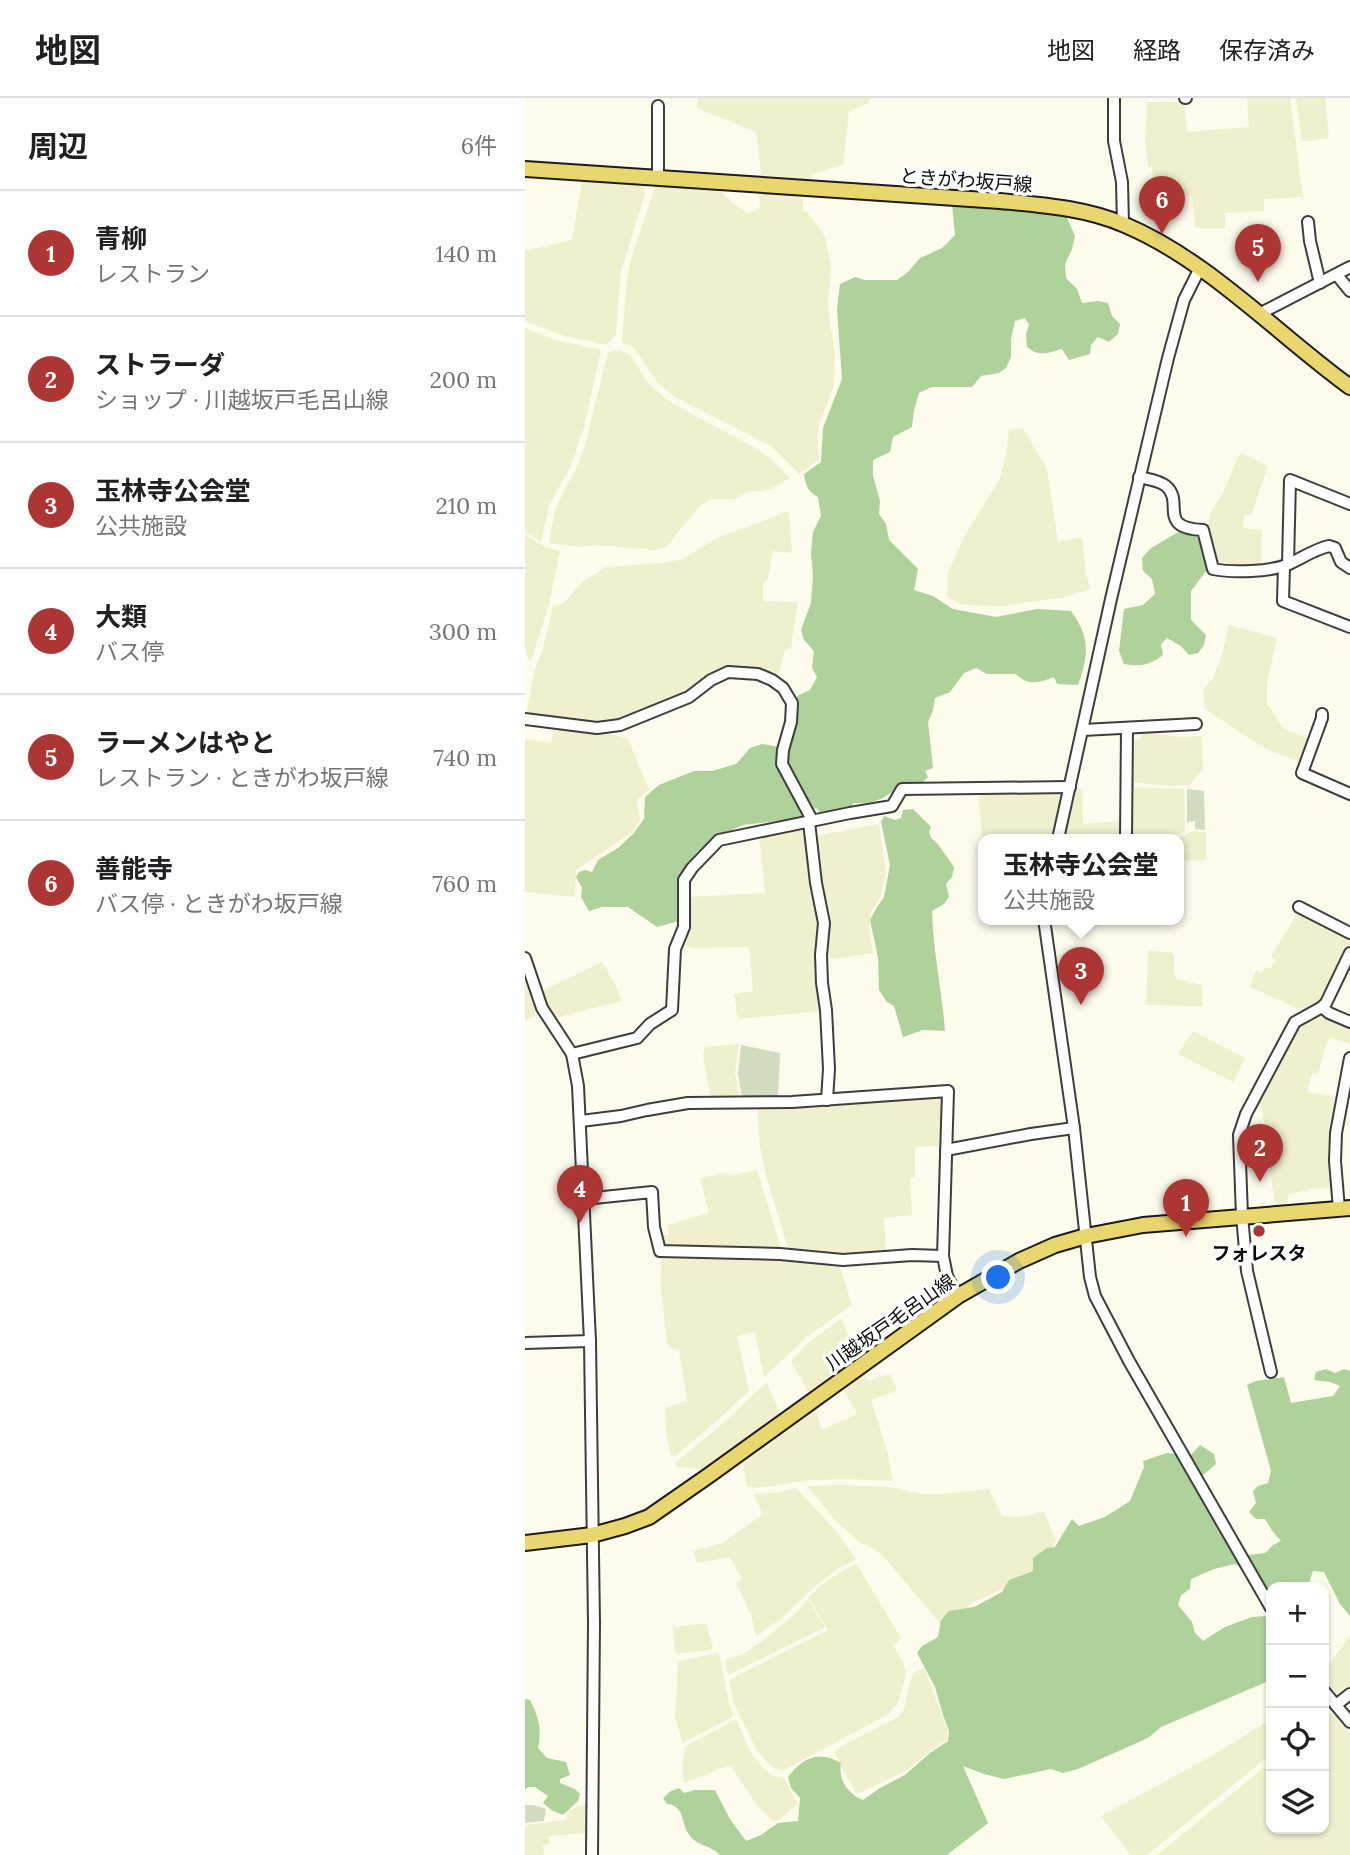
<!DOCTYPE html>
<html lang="ja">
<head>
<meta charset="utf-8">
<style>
	:root { --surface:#fff; --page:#f6f6f6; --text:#202124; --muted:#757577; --line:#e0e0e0; --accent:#ac3633 }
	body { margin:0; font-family:Lora,"Noto Sans JP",serif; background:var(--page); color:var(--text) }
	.controls { position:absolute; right:21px; bottom:21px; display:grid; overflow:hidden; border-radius:14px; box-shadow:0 2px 5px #0004 }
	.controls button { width:63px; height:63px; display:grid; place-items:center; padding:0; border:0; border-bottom:2px solid var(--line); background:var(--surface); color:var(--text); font:35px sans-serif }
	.you { position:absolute; left:474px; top:1180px; width:24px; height:24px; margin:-18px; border:5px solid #fff; border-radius:50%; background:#1a73e8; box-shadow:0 0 0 10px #1a73e833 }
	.badge { display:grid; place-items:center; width:46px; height:46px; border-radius:50%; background:var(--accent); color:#fff; font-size:23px; font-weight:700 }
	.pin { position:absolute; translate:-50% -58px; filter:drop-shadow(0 2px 4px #0008) }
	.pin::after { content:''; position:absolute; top:37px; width:24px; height:21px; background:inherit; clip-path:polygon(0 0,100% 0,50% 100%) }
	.popup { position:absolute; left:453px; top:736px; width:206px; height:91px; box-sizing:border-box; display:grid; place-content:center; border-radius:14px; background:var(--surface); filter:drop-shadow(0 2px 5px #0005); font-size:23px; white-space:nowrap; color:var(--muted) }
	.popup b { font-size:26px; color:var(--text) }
	.popup::after { content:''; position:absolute; left:50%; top:100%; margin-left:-14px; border:14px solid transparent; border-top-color:var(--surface) }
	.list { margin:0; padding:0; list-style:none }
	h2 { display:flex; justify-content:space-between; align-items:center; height:91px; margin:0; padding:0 28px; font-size:30px }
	h2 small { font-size:23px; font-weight:400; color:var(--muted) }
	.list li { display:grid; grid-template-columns:46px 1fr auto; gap:21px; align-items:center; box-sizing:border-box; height:126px; padding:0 28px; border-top:2px solid var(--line) }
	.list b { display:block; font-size:26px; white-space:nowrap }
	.list p { margin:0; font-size:23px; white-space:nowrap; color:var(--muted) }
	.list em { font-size:23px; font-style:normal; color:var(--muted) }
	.icon { flex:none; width:38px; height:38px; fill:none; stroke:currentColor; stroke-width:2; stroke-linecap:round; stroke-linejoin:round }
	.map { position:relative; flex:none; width:825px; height:1757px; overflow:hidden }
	header { display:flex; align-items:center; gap:42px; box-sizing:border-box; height:98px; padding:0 35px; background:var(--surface); border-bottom:2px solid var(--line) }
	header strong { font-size:33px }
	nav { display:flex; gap:38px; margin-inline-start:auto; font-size:24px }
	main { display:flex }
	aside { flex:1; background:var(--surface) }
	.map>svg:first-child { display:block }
	.farmland { fill:#f0f0cf }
	.forest { fill:#afd29a }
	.cemetery { fill:#d1dcc0 }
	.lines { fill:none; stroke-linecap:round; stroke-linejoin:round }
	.minor-casing { stroke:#3e3e3e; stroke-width:14 }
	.major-casing { stroke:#1c1c1c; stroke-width:18 }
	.minor { stroke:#fff; stroke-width:10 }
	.major { stroke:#ead66f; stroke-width:14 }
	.poi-dot { fill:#ac3633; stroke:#fff; stroke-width:2.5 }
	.labels { text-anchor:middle; stroke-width:7; stroke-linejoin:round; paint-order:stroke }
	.street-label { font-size:19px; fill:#0b0b0b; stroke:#fff }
	.poi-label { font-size:19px; font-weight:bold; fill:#0b0b0b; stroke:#fff }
</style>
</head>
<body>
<header>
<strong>地図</strong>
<nav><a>地図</a><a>経路</a><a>保存済み</a></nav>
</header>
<main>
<aside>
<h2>周辺<small>6件</small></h2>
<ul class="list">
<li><span class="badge">1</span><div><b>青柳</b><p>レストラン</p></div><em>140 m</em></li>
<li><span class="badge">2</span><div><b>ストラーダ</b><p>ショップ · 川越坂戸毛呂山線</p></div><em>200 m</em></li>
<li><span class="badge">3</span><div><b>玉林寺公会堂</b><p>公共施設</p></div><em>210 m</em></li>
<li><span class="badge">4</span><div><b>大類</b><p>バス停</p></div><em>300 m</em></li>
<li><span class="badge">5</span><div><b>ラーメンはやと</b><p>レストラン · ときがわ坂戸線</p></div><em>740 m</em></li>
<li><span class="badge">6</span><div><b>善能寺</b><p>バス停 · ときがわ坂戸線</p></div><em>760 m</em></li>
</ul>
</aside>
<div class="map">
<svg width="825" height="1757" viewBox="0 0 825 1757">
	<rect width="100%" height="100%" fill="#fdfbec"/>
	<!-- farmland -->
	<g class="farmland">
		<polygon points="173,0 346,0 342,6 324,13 318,67 287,76 286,84 237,81 231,34 172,10"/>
		<polygon points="722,0 765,0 778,99 739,101 739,113 700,115 700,131 680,131 670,129 667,98 629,99 627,69 623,69 620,43 622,4 659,4 662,34 724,29"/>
		<polygon points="771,0 800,0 804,40 777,44"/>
		<polygon points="57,83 119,86 120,96 96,173 91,236 82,247 36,237 0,223 0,152 4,152 47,142"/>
		<polygon points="131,86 194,91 206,104 223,116 235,110 233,92 278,96 278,113 282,114 300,138 306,168 305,188 303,200 305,226 310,256 309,288 294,326 293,342 294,361 274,376 246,348 150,299 133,285 108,249 97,244 102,179 107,157"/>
		<polygon points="0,230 27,241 76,252 59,329 46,368 25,405 16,443 0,434"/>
		<polygon points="95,252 105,257 123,285 145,304 234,352 248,363 265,380 246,391 237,393 226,393 209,401 186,401 174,409 141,449 131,452 71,447 55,449 24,445 30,412 40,391 52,369 60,347 83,254"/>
		<polygon points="498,330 522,371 533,444 557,439 561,477 566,491 540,499 477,508 437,507 422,499 423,474 440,437 475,381 481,357 484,332"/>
		<polygon points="717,355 743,368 726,417 719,417 718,430 737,432 736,470 689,470 685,437 682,432 684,420 688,410 697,397 714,357"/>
		<polygon points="264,413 267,455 248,453 243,480 238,487 238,503 273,504 266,550 260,552 253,580 241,573 228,570 198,572 178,580 168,591 145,602 85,624 74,625 1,617 9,574 18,550 28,509 39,505 57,484 81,469 136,465 158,461 192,440"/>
		<polygon points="0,437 20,449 35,453 24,506 7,561 4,563 0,547"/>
		<polygon points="704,527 752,540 742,585 742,605 758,630 784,641 775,664 742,651 725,641 680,611 678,592 688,580 697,557"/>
		<polygon points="29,629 82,635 103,641 124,692 112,702 115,722 106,735 51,772 50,799 0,794 0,641 26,645"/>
		<polygon points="616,634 657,639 677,638 678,671 665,687 648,688 604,684 604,642 616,641"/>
		<polygon points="604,689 659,691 660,735 648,737 603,737"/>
		<polygon points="550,690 557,691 558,726 599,723 599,741 539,741"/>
		<polygon points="538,693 527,741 458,741 458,749 453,695"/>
		<polygon points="354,726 361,772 356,798 347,812 344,830 348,855 301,862 303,834 290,738"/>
		<polygon points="277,730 281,731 288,798 294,825 295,833 291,851 297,913 213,921 209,896 228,893 224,849 171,850 156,847 162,799 240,795 234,737"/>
		<polygon points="667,733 681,734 681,762 654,763 654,741 603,741 659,738"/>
		<polygon points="774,813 825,840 825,845 796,903 779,913 725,889 731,872 737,875 740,869 745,871 751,862 746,858"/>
		<polygon points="623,853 646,854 649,857 649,875 652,881 677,887 678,908 621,907"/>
		<polygon points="77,864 90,886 96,903 30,920 22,906 17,893"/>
		<polygon points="0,881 11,918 0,922"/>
		<polygon points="793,917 798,917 825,927 825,946 805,939 800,950 793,976 787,976 782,994 814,999 810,1089 785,1091 763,1097 763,1105 750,1106 737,1011 733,1003 773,927"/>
		<polygon points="668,933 720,960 708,984 653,956"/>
		<polygon points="214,946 210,975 215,1001 186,1002 178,957 180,949"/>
		<polygon points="414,997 417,1001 415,1048 390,1049 390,1080 385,1080 387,1117 359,1120 361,1155 325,1158 264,1153 241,1078 235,1049 232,1008"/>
		<polygon points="232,1072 257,1153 138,1149 136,1139 144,1136 142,1127 184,1115 175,1080 197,1075 208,1077"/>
		<polygon points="137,1159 262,1161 314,1166 327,1207 284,1237 239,1279 230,1234 212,1238 224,1293 193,1322 151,1357 146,1358 141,1334 140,1310 162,1303 154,1253 146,1250 142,1245 135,1183"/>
		<polygon points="316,1221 334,1260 284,1295 266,1263 283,1245"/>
		<polygon points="339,1274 343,1283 365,1276 372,1292 346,1302 362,1352 368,1383 324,1381 287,1382 231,1390 222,1388 218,1364 251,1338 290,1310 297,1332 332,1316 317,1289"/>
		<polygon points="242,1284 255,1316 177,1371 152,1369 150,1365 196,1327"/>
		<polygon points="316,1387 365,1389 397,1396 417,1396 464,1391 477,1418 493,1419 519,1414 531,1443 514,1470 488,1486 447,1505 418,1529 360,1460 349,1451 337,1446 313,1425 282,1388"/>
		<polygon points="271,1390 312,1434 331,1461 314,1470 289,1489 257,1520 231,1538 226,1517 211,1485 217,1482 205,1459 172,1465 168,1453 198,1445 238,1416 228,1396 251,1395"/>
		<polygon points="331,1465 376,1540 368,1547 379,1566 381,1576 373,1605 362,1617 257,1673 246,1668 232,1653 208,1603 204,1582 303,1532 283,1499 303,1482"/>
		<polygon points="283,1501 300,1529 203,1577 200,1562 217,1557 241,1540 271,1515"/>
		<polygon points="181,1525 188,1550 184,1552 150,1556 148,1529"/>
		<polygon points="825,1537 825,1591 813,1601 799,1583 799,1574"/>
		<polygon points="194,1555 204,1606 208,1615 207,1619 158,1645 150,1619 153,1563"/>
		<polygon points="399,1570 422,1630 422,1642 409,1650 380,1673 332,1696 318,1672 310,1654 315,1649 373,1619 379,1612 383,1590 389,1574"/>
		<polygon points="809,1614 825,1635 825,1757 632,1757 746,1664 746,1731 799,1731 799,1622"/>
		<polygon points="211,1621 226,1655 237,1669 248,1678 259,1680 273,1706 255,1721 248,1723 232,1707 205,1667 159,1685 157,1669 160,1649"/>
		<polygon points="746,1621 746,1656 622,1757 606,1757 576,1718 683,1660"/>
		<polygon points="52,1708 62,1708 63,1735 24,1738 24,1746 18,1747 19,1757 0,1757 0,1727 40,1722 42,1714"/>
	</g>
	<!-- forest -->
	<g class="forest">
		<path d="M427 106 540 115 550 138 547 151 540 166 541 180 552 191 557 205 573 203 583 205 587 218 595 226 593 236 584 244 573 239 566 247 565 256 544 262 537 251C523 255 514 259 502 249L501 236 504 227 500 220 490 223 486 241V259L481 270 474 275 456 278 447 289H407L394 295 389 312 387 329 368 339 365 354 348 362V378L355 403 354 416 361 426 364 442 393 471 389 492 408 498 428 511 471 519 512 511 546 513C565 539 564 557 553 587L532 586 529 579C514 585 503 588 491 576H462L451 570 439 575 425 594 410 600 408 612 403 624 408 670 400 673 403 679C394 689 387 689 375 688 358 701 351 706 329 705L324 711 298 717 291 710 278 720 218 727 192 739 172 754 157 775 152 789 154 823 132 829 103 809H77L64 813 56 799 57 790 51 779 54 774 60 772 67 774 73 762 93 750 108 736 119 721 120 699 134 687 169 673H187L211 666 225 650 237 646 254 649 256 639 268 629 272 598 285 592 292 579 287 570 289 553 279 542 276 532 286 505 288 478 286 455 288 434 296 418 293 399C284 395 280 387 279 376L296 364 298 330 317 281 312 211 315 186 330 179 340 182H372L383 174 395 160 417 150 430 137Z"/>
		<path d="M655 433 676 436 681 453V473L666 493V522L681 537 679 547 673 555 664 557 656 548 642 540 636 546 638 557C625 567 615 569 599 566L594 553 599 511 618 507 630 496 627 481 618 473 617 460 626 450Z"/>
		<path d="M388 711 406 729 404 734 406 740 412 745 429 769 427 779 421 786 424 799 419 806 407 813C408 853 417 893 420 933L398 932 378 939 369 908 362 904 354 892 353 859 345 822 352 809 359 799 365 767 356 724 359 718 370 722 376 720 378 712Z"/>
		<path d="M801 1271 810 1275 819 1271 825 1273V1518L815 1506 799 1474 788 1473 784 1485 780 1489H746V1509L718 1471 710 1466 689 1471 666 1481 665 1491 656 1497 653 1507 667 1524 670 1535 678 1543 700 1529 727 1519 740 1518C746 1529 742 1541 742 1553 743 1563 746 1572 746 1582L636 1629 623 1640 553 1671 538 1675 526 1671 479 1681 459 1676 438 1668 463 1725 422 1757H195C186 1747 170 1748 163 1735 156 1724 160 1708 142 1706L138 1700 146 1693 154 1690 159 1695 170 1692H190L205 1721 221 1743 236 1737 253 1725 273 1723 275 1700 266 1690 263 1679C278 1659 294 1652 316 1665 313 1682 322 1695 338 1702L355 1690 380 1677 405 1655 423 1643 424 1633 418 1617 410 1589 392 1555 397 1548 413 1539 416 1522 424 1513 449 1509 477 1494 484 1482 508 1473V1460L522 1450 530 1449 547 1421 554 1428 580 1419 605 1403 619 1369 618 1363 642 1355 666 1357 675 1347 689 1356 691 1366 677 1378 672 1392 686 1413 701 1441 723 1457 740 1455 748 1447 756 1443 748 1434 740 1421H731L724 1414 731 1405 728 1393 733 1388 743 1385 746 1373 722 1287 731 1283 759 1279 766 1305 808 1298 815 1288 805 1284 789 1282 791 1274Z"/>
		<path d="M0 1601 5 1602C14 1620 17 1631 13 1650L22 1660 41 1664 45 1677 35 1681V1685L50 1691 55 1696 53 1703 38 1717 28 1713 18 1705 23 1698 10 1689H3L0 1692Z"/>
	</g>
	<!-- cemetery -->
	<g class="cemetery">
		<polygon points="662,691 679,693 680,732 670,731 670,723 662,724"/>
		<polygon points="216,947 255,955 253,1000 217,1001 213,975"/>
		<polygon points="0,1707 8,1707 21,1711 19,1723 0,1725"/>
	</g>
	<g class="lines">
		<!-- minor casing -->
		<g class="minor-casing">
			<g id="minor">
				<polyline points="589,0 589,43 597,84 598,126"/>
				<polyline points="660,0 661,0"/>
				<polyline points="133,8 133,80"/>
				<polyline points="783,124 785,143 795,185"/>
				<polyline points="812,177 825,193"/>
				<polyline points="734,216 825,169"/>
				<path d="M614 379C622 381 634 382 641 388 660 404 631 430 678 432L688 471C707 475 746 474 764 466 777 460 790 451 804 448L810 450 816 464 825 470"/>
				<polyline points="763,466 765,382 825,406"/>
				<polyline points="759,468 758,503 825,529"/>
				<polyline points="797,616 797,620 777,675 825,696"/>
				<polyline points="0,621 72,630 95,627 164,599 186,582 203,574 233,576 247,582 258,590 267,605 266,624 258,652 257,666 286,720 284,724 291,785 299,825 296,857 297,885 301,912 304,971 302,1002"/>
				<polyline points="558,632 671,626"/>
				<polyline points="533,741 586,501 643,260 659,202 675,170"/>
				<polyline points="601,741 602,630"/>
				<polyline points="774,809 825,835"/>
				<polyline points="519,821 549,1030 565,1179 570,1198 604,1263 746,1510"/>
				<polyline points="0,860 17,910 47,956 53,988 65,1243 69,1525 67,1757"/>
				<polyline points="797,909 804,915 825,924"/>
				<polyline points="47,956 112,940 125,926 147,912 150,851 159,829 159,782 167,770 194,742 325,715 367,708 377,691 545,689"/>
				<polyline points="56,1023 96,1018 122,1012 163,1005 267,1004 423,993 418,1158 422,1178 433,1198"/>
				<polyline points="421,1052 506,1036 549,1030"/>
				<polyline points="59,1101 127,1094 129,1129 135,1153 255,1156 318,1162 387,1157 418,1158"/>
				<polyline points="814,1111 810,1063 811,1035 825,960"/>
				<polyline points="0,1245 65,1243"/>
				<polyline points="746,1274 722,1173 717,1118 714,1037 721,1016 770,924 797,909 801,905 825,855"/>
				<polyline points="799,1593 825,1624"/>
				<polyline points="811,1607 825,1596"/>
			</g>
		</g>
		<!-- major casing -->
		<g class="major-casing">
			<g id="major">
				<path d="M0 71 475 103C517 107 561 110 600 127 683 162 752 236 825 289"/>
				<polyline points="0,1445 67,1437 100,1428 124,1419 183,1378 433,1198 494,1163 530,1147 561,1138 618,1127 825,1110"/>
			</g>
		</g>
		<!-- minor -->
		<use href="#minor" class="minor"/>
		<!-- major -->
		<use href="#major" class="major"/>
	</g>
	<!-- markers -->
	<circle class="poi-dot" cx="734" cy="1133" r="7"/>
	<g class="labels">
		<!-- street labels -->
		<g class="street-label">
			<text transform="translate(441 82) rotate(4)" y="7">ときがわ坂戸線</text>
			<text transform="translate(365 1224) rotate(-35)" y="7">川越坂戸毛呂山線</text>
		</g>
		<!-- poi labels -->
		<g class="poi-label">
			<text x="734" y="1162">フォレスタ</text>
		</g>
	</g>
</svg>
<div class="controls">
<button>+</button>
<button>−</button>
<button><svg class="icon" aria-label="locate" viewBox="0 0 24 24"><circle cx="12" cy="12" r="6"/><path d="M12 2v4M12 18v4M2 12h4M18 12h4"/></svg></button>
<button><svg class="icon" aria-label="layers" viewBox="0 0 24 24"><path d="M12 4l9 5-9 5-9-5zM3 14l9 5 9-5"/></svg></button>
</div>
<div class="you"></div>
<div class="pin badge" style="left:661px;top:1139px">1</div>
<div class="pin badge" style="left:735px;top:1084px">2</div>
<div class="pin badge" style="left:556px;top:907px">3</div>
<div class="popup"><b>玉林寺公会堂</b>公共施設</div>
<div class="pin badge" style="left:55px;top:1125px">4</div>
<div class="pin badge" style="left:733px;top:184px">5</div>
<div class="pin badge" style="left:637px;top:136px">6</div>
</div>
</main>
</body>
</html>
